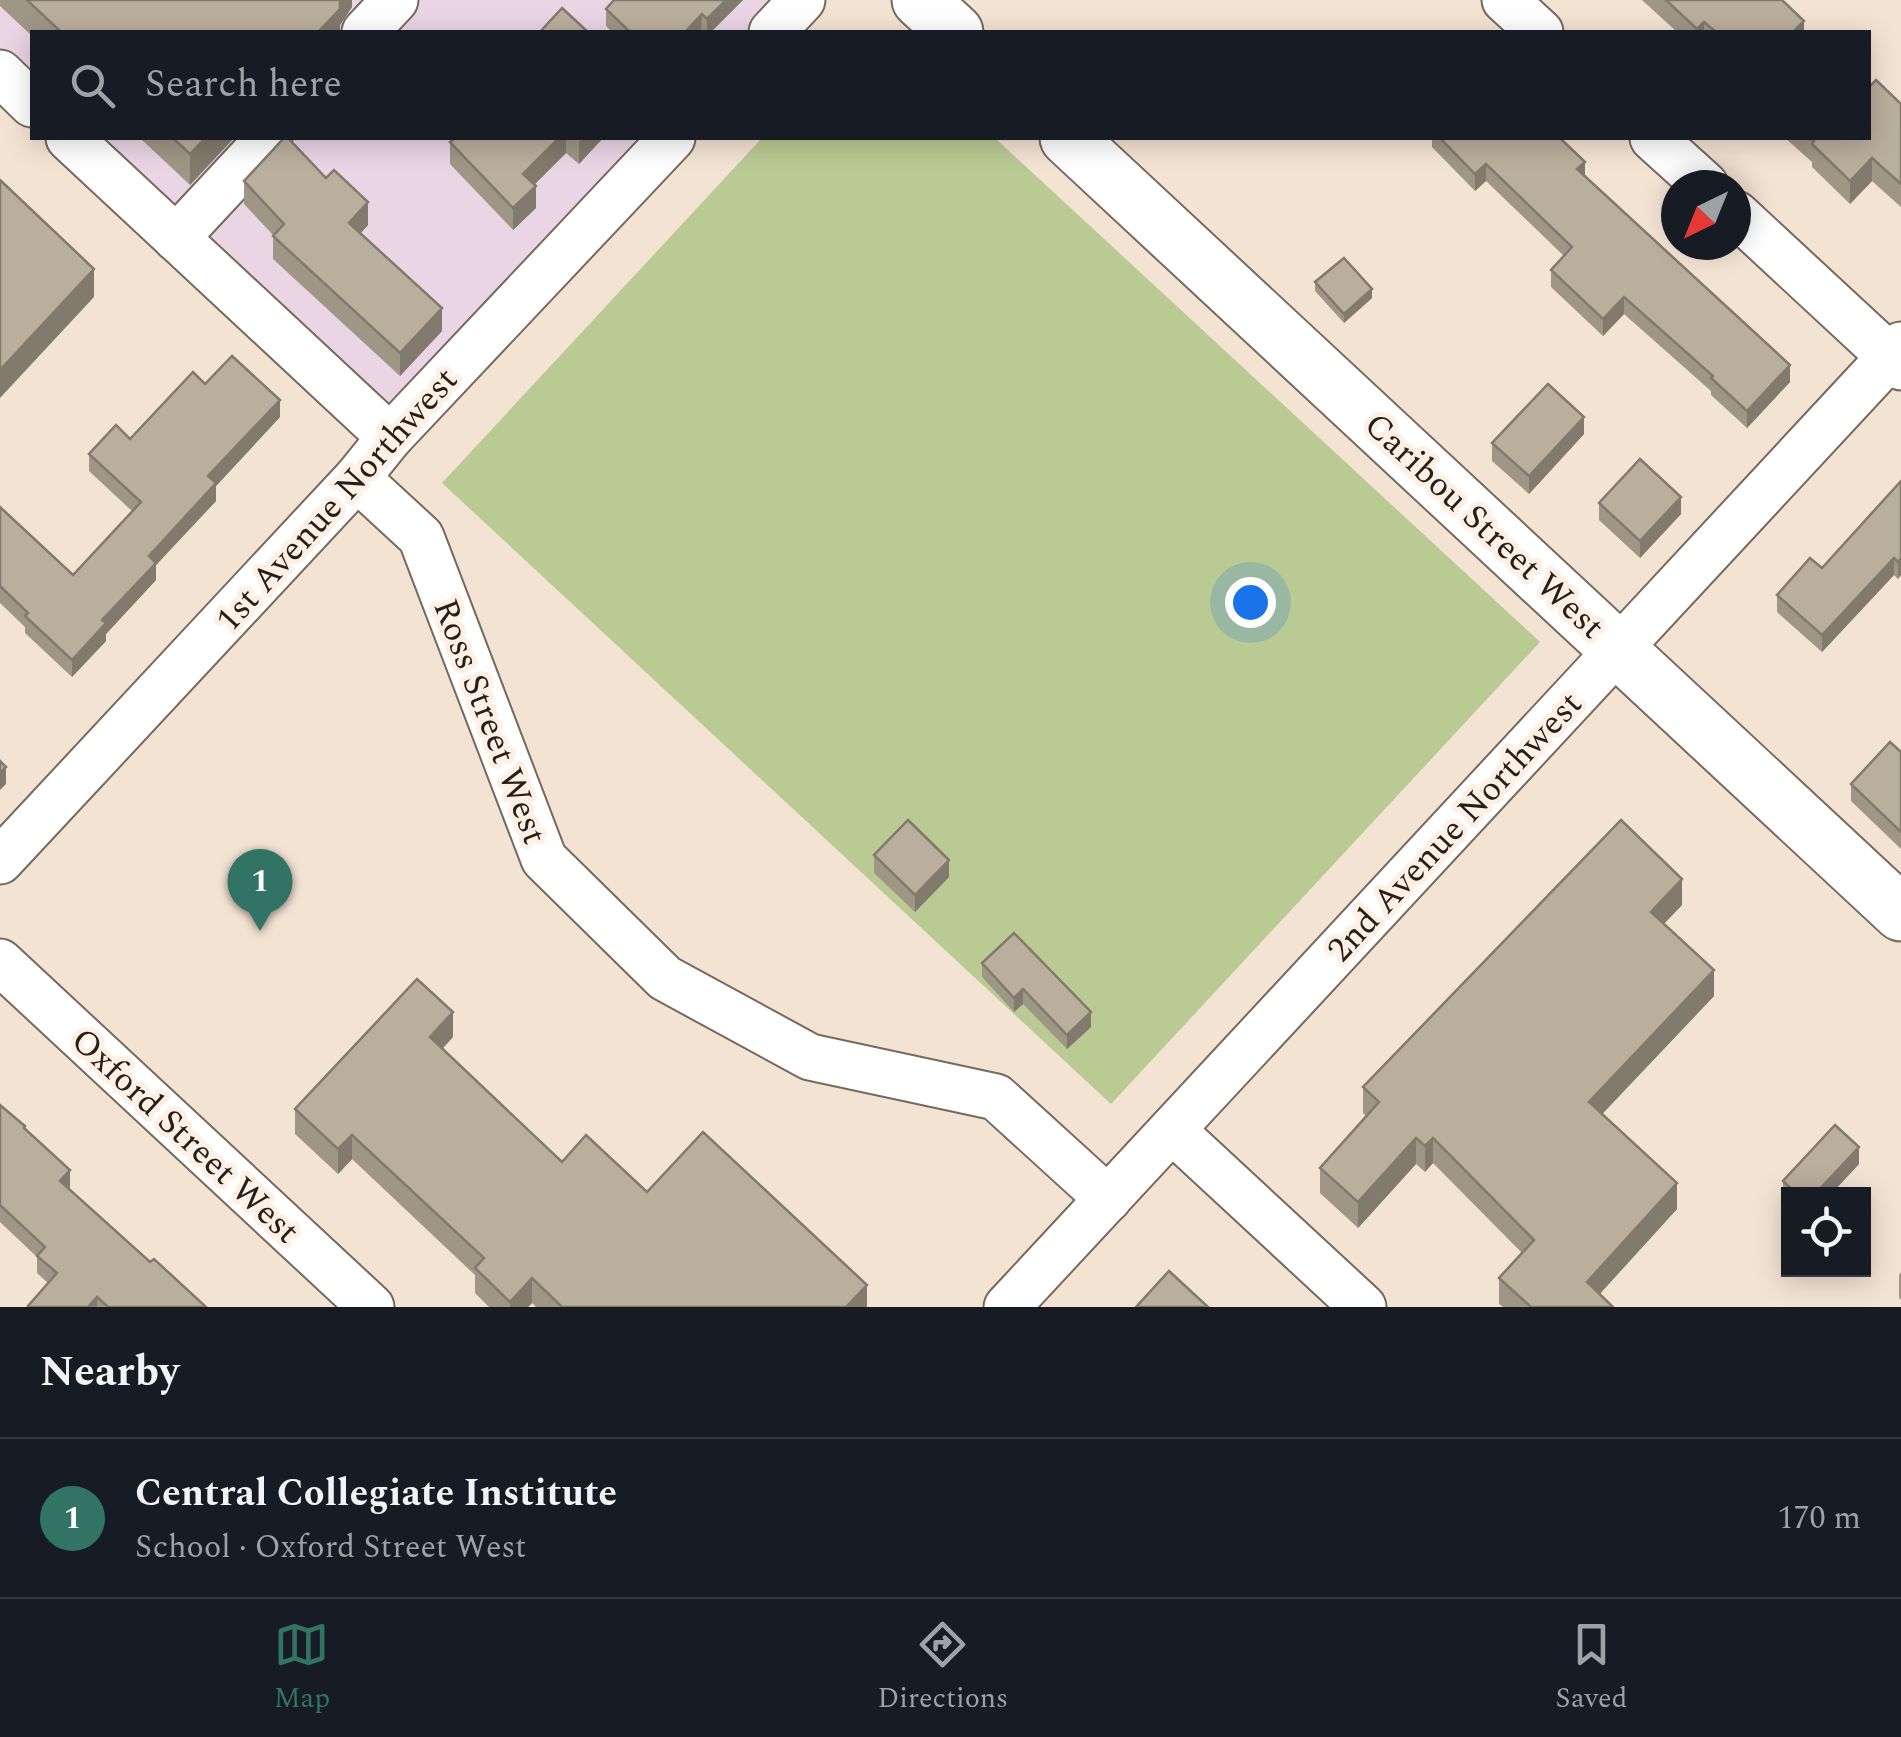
<!DOCTYPE html>
<html lang="en">
<head>
<meta charset="utf-8">
<style>
	:root { --surface:#171b24; --page:#242831; --text:#f1f3f6; --muted:#9ea1a6; --line:#363941; --accent:#327464 }
	body { margin:0; font-family:Spectral,serif; background:var(--page); color:var(--text) }
	.controls { position:absolute; right:30px; bottom:30px; display:grid; overflow:hidden; border-radius:0px; box-shadow:0 5px 25px #0003 }
	.controls button { width:90px; height:90px; display:grid; place-items:center; padding:0; border:0; border-bottom:2px solid var(--line); background:var(--surface); color:var(--text); font:50px sans-serif }
	.compass { position:absolute; left:1661px; top:170px; width:90px; height:90px; border-radius:50%; background:var(--surface); box-shadow:0 5px 25px #0003; rotate:223deg }
	.you { position:absolute; left:1250px; top:602px; width:35px; height:35px; margin:-25px; border:8px solid #fff; border-radius:50%; background:#1a73e8; box-shadow:0 0 0 15px #1a73e833 }
	.badge { display:grid; place-items:center; width:65px; height:65px; border-radius:50%; background:var(--accent); color:#fff; font-size:32px; font-weight:700 }
	.pin { position:absolute; translate:-50% -82px; filter:drop-shadow(0 2px 5px #0008) }
	.pin::after { content:''; position:absolute; top:52px; width:35px; height:30px; background:inherit; clip-path:polygon(0 0,100% 0,50% 100%) }
	.list { margin:0; padding:0; list-style:none }
	h2 { display:flex; justify-content:space-between; align-items:center; height:130px; margin:0; padding:0 40px; font-size:42px }
	h2 small { font-size:32px; font-weight:400; color:var(--muted) }
	.list li { display:grid; grid-template-columns:65px 1fr auto; gap:30px; align-items:center; box-sizing:border-box; height:160px; padding:0 40px; border-top:2px solid var(--line) }
	.list b { display:block; font-size:38px; white-space:nowrap }
	.list p { margin:0; font-size:32px; white-space:nowrap; color:var(--muted) }
	.list em { font-size:32px; font-style:normal; color:var(--muted) }
	.icon { flex:none; width:55px; height:55px; fill:none; stroke:currentColor; stroke-width:2; stroke-linecap:round; stroke-linejoin:round }
	.map { position:relative; flex:none; width:1901px; height:1307px; overflow:hidden }
	.search { position:absolute; background:var(--surface); box-shadow:0 5px 25px #0003; left:30px; right:30px; top:30px; height:110px; display:flex; align-items:center; gap:25px; box-sizing:border-box; padding:0 35px; border-radius:0px; color:var(--muted); font-size:38px }
	.sheet { height:290px; background:var(--surface) }
	nav { display:flex; justify-content:space-around; align-items:center; box-sizing:border-box; height:140px; border-top:2px solid var(--line); background:var(--surface); font-size:28px; color:var(--muted) }
	nav a { display:grid; justify-items:center; gap:5px }
	nav .on { color:var(--accent) }
	.map>svg:first-child { display:block }
	.commercial { fill:#e9d5e4 }
	.green { fill:#baca93 }
	.lines { fill:none; stroke-linecap:round; stroke-linejoin:round }
	.street-casing { stroke:#77695b; stroke-width:49 }
	.secondary-casing { stroke:#77695b; stroke-width:59 }
	.street { stroke:#fff; stroke-width:45 }
	.secondary { stroke:#fff; stroke-width:55 }
	.wall { fill:#a09686 }
	.shaded-wall { fill:#827a6d }
	.building { fill:#baae9c; stroke:#827a6d; stroke-width:2.5 }
	.labels { text-anchor:middle; stroke-width:10; stroke-linejoin:round; paint-order:stroke }
	.street-label { font-size:35px; fill:#251f19; stroke:#fef0e4 }
</style>
</head>
<body>
<div class="map">
<svg width="1901" height="1307" viewBox="0 0 1901 1307">
	<rect width="100%" height="100%" fill="#f3e3d3"/>
	<!-- commercial -->
	<g class="commercial">
		<polygon points="0,0 802,0 772,32 32,32 32,104 0,73"/>
		<polygon points="69,138 672,138 390,437"/>
	</g>
	<!-- green -->
	<polygon class="green" points="762,138 995,138 1540,642 1111,1104 442,483"/>
	<g class="lines">
		<!-- street casing -->
		<g class="street-casing">
			<g id="street">
				<polyline points="1505,0 1540,32"/>
				<polyline points="365,32 395,0"/>
				<polyline points="772,32 802,0"/>
				<polyline points="0,73 32,104"/>
				<polyline points="69,138 390,437"/>
				<polyline points="1653,138 1705,185"/>
				<polyline points="1736,214 1901,367"/>
				<polyline points="176,238 269,138"/>
				<polyline points="357,478 421,537 544,859 665,978 810,1057 996,1097 1108,1199"/>
				<polyline points="0,861 357,478 390,437 672,138"/>
				<polyline points="0,962 371,1307"/>
				<polyline points="1172,1130 1363,1307"/>
				<polyline points="1007,1307 1901,345"/>
			</g>
		</g>
		<!-- secondary casing -->
		<g class="secondary-casing">
			<g id="secondary">
				<polyline points="920,0 955,32"/>
				<polyline points="1068,138 1901,913"/>
			</g>
		</g>
		<!-- street -->
		<use href="#street" class="street"/>
		<!-- secondary -->
		<use href="#secondary" class="secondary"/>
	</g>
	<!-- wall -->
	<g class="wall">
		<polygon points="0,0 352,0 352,7 340,25 340,32 32,32 32,36 0,6"/>
		<polygon points="743,0 711,32 612,32 606,26 606,9"/>
		<polygon points="1642,0 1782,0 1804,32 1677,32"/>
		<polygon points="1901,104 1901,207 1872,181 1850,204 1812,167 1812,162 1785,138 1868,138"/>
		<polygon points="140,138 234,138 190,185"/>
		<polygon points="455,138 603,138 579,164 566,153 534,185 536,208 513,230 450,164 450,142"/>
		<polygon points="1432,138 1560,138 1585,176 1790,382 1747,428 1711,395 1711,391 1624,314 1603,336 1551,287 1551,270 1564,256 1486,181 1475,191 1432,147"/>
		<polygon points="244,181 368,225 361,233 442,331 400,376 273,259 273,235 244,204"/>
		<polygon points="1315,282 1372,298 1344,323 1315,291"/>
		<polygon points="205,384 280,417 216,486 216,501 156,565 156,580 106,634 106,641 72,677 25,633 25,627 0,603 0,507 73,575 132,511 89,471 89,454 130,439"/>
		<polygon points="1584,434 1529,494 1492,461 1492,443"/>
		<polygon points="1901,481 1898,579 1894,575 1822,652 1777,612 1777,595 1822,568"/>
		<polygon points="1599,503 1681,514 1640,558 1599,520"/>
		<polygon points="1901,752 1901,849 1851,801 1851,784"/>
		<polygon points="874,855 949,877 915,912 874,873"/>
		<polygon points="1682,905 1664,924 1714,996 1602,1114 1677,1209 1599,1294 1613,1307 1503,1307 1499,1304 1499,1278 1522,1253 1433,1163 1425,1172 1416,1164 1358,1228 1320,1193 1320,1168 1366,1116 1363,1113 1363,1087"/>
		<polygon points="982,963 1091,1027 1067,1049 1023,1004 1014,1012 982,977"/>
		<polygon points="453,1037 442,1049 562,1162 647,1192 867,1307 536,1307 532,1303 528,1307 489,1307 475,1293 475,1275 352,1159 338,1174 295,1134 295,1109"/>
		<polygon points="0,1105 25,1129 70,1187 68,1189 150,1262 206,1307 28,1307 48,1283 37,1273 37,1257 0,1222"/>
		<polygon points="1859,1164 1831,1194 1788,1194 1788,1204 1783,1198 1783,1181"/>
		<polygon points="1901,1272 1901,1300 1899,1298 1899,1275"/>
	</g>
	<!-- shaded-wall -->
	<g class="shaded-wall">
		<polygon points="340,0 352,0 352,7 340,25 340,32 318,32"/>
		<polygon points="726,0 743,0 711,32 707,32 707,19"/>
		<polygon points="702,14 701,32 685,32"/>
		<polygon points="1804,21 1804,32 1795,32 1795,30"/>
		<polygon points="1704,22 1704,32 1697,32 1697,29"/>
		<polygon points="205,138 234,138 190,185 190,154"/>
		<polygon points="559,138 566,138 566,153 523,196 523,174"/>
		<polygon points="583,138 603,138 579,164 579,142"/>
		<polygon points="1872,158 1872,181 1850,204 1850,181"/>
		<polygon points="1585,162 1585,179 1577,169"/>
		<polygon points="1486,164 1486,181 1475,191 1475,174"/>
		<polygon points="536,186 536,208 513,230 513,208"/>
		<polygon points="368,202 368,225 349,246 349,223"/>
		<polygon points="94,269 94,297 0,398 0,370"/>
		<polygon points="1372,289 1372,298 1344,323 1344,314"/>
		<polygon points="1624,297 1624,314 1603,336 1603,319"/>
		<polygon points="442,308 442,331 400,376 400,353"/>
		<polygon points="1790,365 1790,382 1747,428 1747,411"/>
		<polygon points="280,400 280,417 216,486 216,501 156,565 156,580 106,634 106,641 72,677 72,660 149,556 208,476"/>
		<polygon points="1584,417 1584,434 1529,494 1529,476"/>
		<polygon points="1681,497 1681,514 1640,558 1640,541"/>
		<polygon points="1894,558 1894,575 1822,652 1822,635"/>
		<polygon points="1901,558 1901,575 1898,579 1898,562"/>
		<polygon points="6,767 6,784 0,790 0,773"/>
		<polygon points="949,860 949,877 915,912 915,895"/>
		<polygon points="1682,879 1682,905 1651,937 1651,912"/>
		<polygon points="1714,970 1714,996 1589,1128 1589,1102"/>
		<polygon points="1023,989 1023,1004 1014,1012 1014,998"/>
		<polygon points="453,1012 453,1037 430,1062 430,1037"/>
		<polygon points="1091,1012 1091,1027 1067,1049 1067,1035"/>
		<polygon points="352,1135 352,1159 338,1174 338,1149"/>
		<polygon points="1416,1138 1416,1164 1358,1228 1358,1202"/>
		<polygon points="1433,1138 1433,1163 1425,1172 1425,1146"/>
		<polygon points="1859,1147 1859,1164 1831,1194 1815,1194"/>
		<polygon points="70,1170 70,1187 60,1198 60,1181"/>
		<polygon points="1677,1183 1677,1209 1588,1307 1587,1282"/>
		<polygon points="532,1278 532,1303 528,1307 510,1307 510,1302"/>
		<polygon points="867,1285 867,1307 846,1307"/>
		<polygon points="97,1297 97,1307 88,1307"/>
	</g>
	<!-- building -->
	<g class="building">
		<polygon points="27,0 340,0 340,9 318,32 61,32"/>
		<polygon points="614,0 726,0 707,19 702,14 685,32 630,32 606,9"/>
		<polygon points="1666,0 1782,0 1804,21 1795,30 1798,32 1716,32 1704,22 1697,29"/>
		<polygon points="562,8 588,32 540,32"/>
		<polygon points="1876,80 1901,104 1901,184 1872,158 1850,181 1812,144 1814,141 1810,138 1868,138 1868,88"/>
		<polygon points="173,138 205,138 190,154"/>
		<polygon points="284,138 288,138 326,178 334,170 368,202 349,223 442,308 400,353 273,236 284,224 244,181"/>
		<polygon points="455,138 559,138 523,174 536,186 513,208 450,142"/>
		<polygon points="1440,138 1560,138 1585,162 1577,169 1790,365 1747,411 1711,378 1713,376 1624,297 1603,319 1551,270 1572,247 1486,164 1475,174"/>
		<polygon points="0,180 94,269 0,370"/>
		<polygon points="1344,258 1372,289 1344,314 1315,282"/>
		<polygon points="232,356 280,400 208,476 216,483 149,556 156,563 102,620 106,623 72,660 25,616 28,613 0,586 0,507 73,575 141,502 89,454 116,425 130,439 193,372 205,384"/>
		<polygon points="1548,384 1584,417 1529,476 1492,443"/>
		<polygon points="1640,459 1681,497 1640,541 1599,503"/>
		<polygon points="1901,481 1901,558 1898,562 1894,558 1822,635 1777,595 1810,558 1822,568"/>
		<polygon points="1890,742 1901,752 1901,832 1851,784"/>
		<polygon points="0,761 6,767 0,773"/>
		<polygon points="908,820 949,860 915,895 874,855"/>
		<polygon points="1621,820 1682,879 1651,912 1714,970 1589,1102 1677,1183 1587,1282 1613,1307 1531,1307 1499,1278 1534,1240 1433,1138 1425,1146 1416,1138 1358,1202 1320,1168 1379,1102 1363,1087"/>
		<polygon points="1014,933 1091,1012 1067,1035 1023,989 1014,998 982,963"/>
		<polygon points="417,979 453,1012 430,1037 562,1162 586,1135 647,1192 703,1132 867,1285 846,1307 562,1307 532,1278 510,1302 475,1268 484,1258 352,1135 338,1149 295,1109"/>
		<polygon points="0,1105 25,1126 24,1128 70,1170 60,1181 150,1262 154,1259 206,1307 108,1307 97,1297 88,1307 29,1307 28,1306 57,1273 37,1256 45,1247 0,1205"/>
		<polygon points="1835,1125 1859,1147 1815,1194 1797,1194 1783,1181"/>
		<polygon points="1169,1271 1208,1307 1136,1307"/>
	</g>
	<g class="labels">
		<!-- street labels -->
		<g class="street-label">
			<text transform="translate(336 499) rotate(-48)" y="12">1st Avenue Northwest</text>
			<text transform="translate(1485 525) rotate(43)" y="12">Caribou Street West</text>
			<text transform="translate(491 721) rotate(69)" y="12">Ross Street West</text>
			<text transform="translate(1454 826) rotate(-47)" y="12">2nd Avenue Northwest</text>
			<text transform="translate(186 1135) rotate(43)" y="12">Oxford Street West</text>
		</g>
	</g>
</svg>
<div class="controls">
<button><svg class="icon" aria-label="locate" viewBox="0 0 24 24"><circle cx="12" cy="12" r="6"/><path d="M12 2v4M12 18v4M2 12h4M18 12h4"/></svg></button>
</div>
<svg class="compass" viewBox="-18 -18 36 36"><path d="M0-13l5 13h-10z" fill="#e53935"/><path d="M0 13l5-13h-10z" fill="#9ea1a6"/></svg>
<div class="you"></div>
<div class="pin badge" style="left:260px;top:931px">1</div>
<div class="search"><svg class="icon" aria-label="search" viewBox="0 0 24 24"><circle cx="10" cy="10" r="6"/><path d="M15 15l6 6"/></svg>Search here</div>
</div>
<section class="sheet">
<h2>Nearby<small></small></h2>
<ul class="list">
<li><span class="badge">1</span><div><b>Central Collegiate Institute</b><p>School · Oxford Street West</p></div><em>170 m</em></li>
</ul>
</section>
<nav>
<a class="on"><svg class="icon" aria-label="map" viewBox="0 0 24 24"><path d="M3 6l6-2 6 2 6-2v14l-6 2-6-2-6 2zM9 4v14M15 6v14"/></svg>Map</a>
<a><svg class="icon" aria-label="directions" viewBox="0 0 24 24"><path d="M12 3l9 9-9 9-9-9zM9 14v-3h6M13 9l2 2-2 2"/></svg>Directions</a>
<a><svg class="icon" aria-label="saved" viewBox="0 0 24 24"><path d="M7 4h10v16l-5-4-5 4z"/></svg>Saved</a>
</nav>
</body>
</html>
